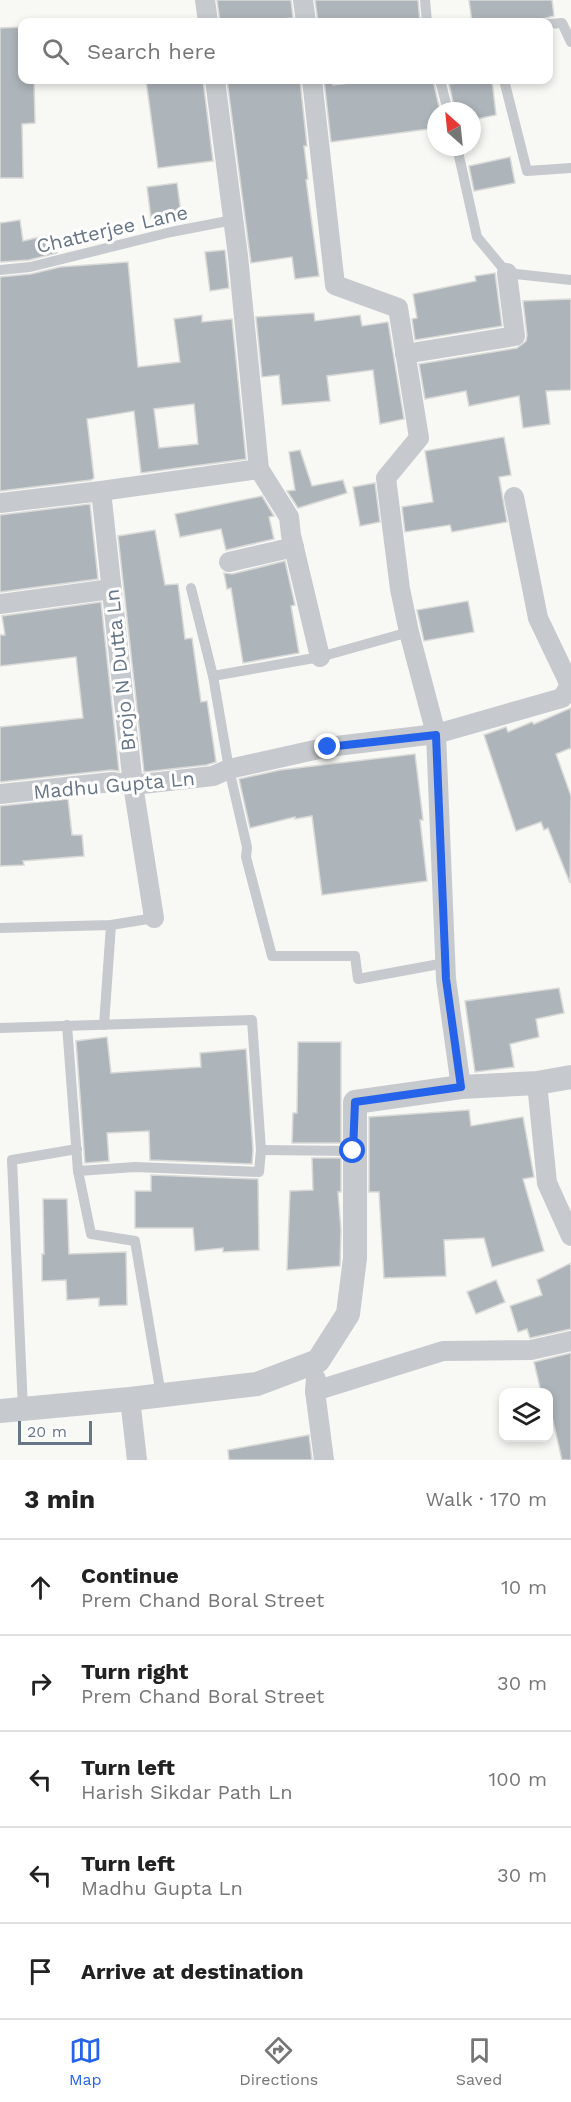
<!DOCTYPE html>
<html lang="en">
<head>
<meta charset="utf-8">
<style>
	:root { --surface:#fff; --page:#f2f2f2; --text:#222; --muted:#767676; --line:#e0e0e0; --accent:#2563eb }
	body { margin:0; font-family:"Work Sans",sans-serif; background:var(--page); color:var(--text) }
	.controls { position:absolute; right:18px; bottom:18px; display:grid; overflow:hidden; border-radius:12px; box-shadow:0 3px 9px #0003 }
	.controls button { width:54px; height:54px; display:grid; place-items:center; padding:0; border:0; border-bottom:2px solid var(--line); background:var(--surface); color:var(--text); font:30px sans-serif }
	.compass { position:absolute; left:427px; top:102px; width:54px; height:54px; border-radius:50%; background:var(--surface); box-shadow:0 3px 9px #0003; rotate:333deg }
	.scale { position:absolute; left:18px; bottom:15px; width:74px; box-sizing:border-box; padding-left:6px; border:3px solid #677686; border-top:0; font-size:16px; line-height:21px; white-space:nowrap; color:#677686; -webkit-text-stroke:4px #fff; paint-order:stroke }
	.stop { position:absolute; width:18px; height:18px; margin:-14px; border:4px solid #2563eb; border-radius:50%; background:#fff }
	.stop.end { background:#2563eb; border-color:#fff; box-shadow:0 2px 6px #0008 }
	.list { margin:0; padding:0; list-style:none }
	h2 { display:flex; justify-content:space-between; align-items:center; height:78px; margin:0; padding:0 24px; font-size:26px }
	h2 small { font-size:20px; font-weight:400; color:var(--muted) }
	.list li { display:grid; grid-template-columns:39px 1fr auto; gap:18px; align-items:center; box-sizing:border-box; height:96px; padding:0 24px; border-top:2px solid var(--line) }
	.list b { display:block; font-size:22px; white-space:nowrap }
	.list p { margin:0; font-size:20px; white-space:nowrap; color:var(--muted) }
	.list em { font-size:20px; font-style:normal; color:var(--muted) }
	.icon { flex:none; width:33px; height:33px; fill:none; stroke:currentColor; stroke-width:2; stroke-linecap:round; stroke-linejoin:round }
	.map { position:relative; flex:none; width:571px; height:1460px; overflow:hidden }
	.search { position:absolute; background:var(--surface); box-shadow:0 3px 9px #0003; left:18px; right:18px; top:18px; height:66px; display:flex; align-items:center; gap:15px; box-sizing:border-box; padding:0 21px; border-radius:12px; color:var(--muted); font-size:22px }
	.sheet { height:558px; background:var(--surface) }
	nav { display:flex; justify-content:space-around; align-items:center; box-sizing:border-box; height:84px; border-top:2px solid var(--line); background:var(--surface); font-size:16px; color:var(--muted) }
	nav a { display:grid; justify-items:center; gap:3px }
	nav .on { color:var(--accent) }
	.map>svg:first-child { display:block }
	.building { fill:#adb4ba; stroke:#d9dad7; stroke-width:1.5; fill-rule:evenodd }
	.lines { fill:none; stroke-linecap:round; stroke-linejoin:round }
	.service { stroke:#c6c9cd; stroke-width:10 }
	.minor { stroke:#c6c9cd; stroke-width:20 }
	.tertiary { stroke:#c6c9cd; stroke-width:24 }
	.route { stroke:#2563eb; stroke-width:8 }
	.labels { text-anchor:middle; stroke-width:6; stroke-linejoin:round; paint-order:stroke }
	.street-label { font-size:20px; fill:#677686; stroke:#fff }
</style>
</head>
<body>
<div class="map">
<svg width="571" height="1460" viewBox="0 0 571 1460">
	<rect width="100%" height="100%" fill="#f8f8f5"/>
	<!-- building -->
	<g class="building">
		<polygon points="217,0 291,0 293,18 251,22 220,22"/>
		<polygon points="315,0 418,0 420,22 318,22"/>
		<polygon points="469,0 552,0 554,16 531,22 472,22"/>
		<polygon points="22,27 22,80 34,80 35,123 22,124 23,178 0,178 0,28"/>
		<polygon points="146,80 203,80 213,161 158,168"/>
		<polygon points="227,80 300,80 307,146 304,146 308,179 306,180 319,276 295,279 292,257 251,263"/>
		<polygon points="324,80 333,80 333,85 376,80 433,80 440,111 436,111 436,128 331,142"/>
		<polygon points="484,80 492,80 496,115 472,120 472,111 455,111 449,84"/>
		<polygon points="510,157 515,183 474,191 469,166"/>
		<polygon points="177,183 181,213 151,218 147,187"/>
		<polygon points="20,220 23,241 53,234 57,253 29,260 0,262 0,223"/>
		<polygon points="225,250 229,288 210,291 205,252"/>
		<path d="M128 262 138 367 180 362 174 319 202 315V322L232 319 246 459 141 473 134 411 87 419 94 478 91 480 0 491V277L31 274 60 267ZM194 404 198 444 159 448 154 409Z"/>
		<polygon points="495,273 502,326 415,340 412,319 417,318 413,294 476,281 475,276"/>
		<polygon points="571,299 571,390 546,391 550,424 523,428 519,396 469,406 466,391 425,399 419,364 517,348 526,341 527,335 523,301"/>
		<polygon points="314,313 315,321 360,315 362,326 388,322 404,419 380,424 373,370 327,376 330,401 282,405 279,375 262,377 256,317"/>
		<polygon points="504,437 511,475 499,477 507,522 452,532 450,525 405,532 402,507 433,502 425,451"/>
		<polygon points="300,450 312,486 343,480 347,493 298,508 287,491 295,490 289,452"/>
		<polygon points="375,483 380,522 360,526 353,487"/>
		<polygon points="262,496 274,516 269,517 274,539 226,550 221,529 180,537 175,514"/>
		<polygon points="90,504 98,579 0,592 0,515"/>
		<polygon points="155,530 165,585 178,584 185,639 192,638 201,702 207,701 216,762 206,765 144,772 118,536"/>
		<polygon points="285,561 295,605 291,606 299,653 243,663 231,588 227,589 224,573 232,574"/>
		<polygon points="468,601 474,632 424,641 417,610"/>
		<polygon points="101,602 119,771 111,770 0,782 0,727 83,718 76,657 0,666 0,635 5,635 2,616"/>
		<polygon points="571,708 571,748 556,754 571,796 570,883 548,828 544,830 541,822 516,831 484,735 506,727 508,732 532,722 534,724"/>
		<polygon points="415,754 423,820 420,820 427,881 322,895 312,816 295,819 295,817 250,828 239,779 280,770"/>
		<polygon points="68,799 72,835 82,835 84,856 23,861 24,865 0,866 0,806"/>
		<polygon points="559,988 564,1013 536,1019 539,1037 510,1044 514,1067 475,1072 465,1001"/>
		<polygon points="107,1037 111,1073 201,1067 200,1053 246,1049 253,1150 252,1164 150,1160 149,1131 107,1133 109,1161 85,1163 76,1041"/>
		<polygon points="298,1042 341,1042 341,1143 292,1143 293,1113 297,1113"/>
		<polygon points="469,1110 471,1126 523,1117 534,1177 523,1179 544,1251 492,1267 484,1238 444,1240 446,1276 384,1278 379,1192 369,1192 369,1117"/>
		<polygon points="312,1158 341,1158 341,1192 338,1192 341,1230 340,1266 287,1270 290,1191 313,1190"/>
		<polygon points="151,1175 258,1179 259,1250 223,1252 223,1248 195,1251 193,1228 135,1228 135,1191 151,1191"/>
		<polygon points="43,1199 67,1199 69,1254 126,1252 127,1305 99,1306 99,1298 67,1300 66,1280 42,1281 42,1254 44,1254"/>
		<polygon points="571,1263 571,1329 530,1338 527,1329 518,1332 510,1306 542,1295 537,1280"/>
		<polygon points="496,1280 505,1302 476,1314 467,1292"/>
		<polygon points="571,1353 571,1460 562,1460 549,1404 549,1392 541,1392 534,1362"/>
		<polygon points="309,1435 312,1460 229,1460 228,1450"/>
	</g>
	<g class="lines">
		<!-- service -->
		<g class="service">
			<polyline points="425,0 427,22"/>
			<polyline points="548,24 562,23 571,42"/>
			<polyline points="440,80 448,111"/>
			<polyline points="504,80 527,171 571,168"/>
			<polyline points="457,147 477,237 507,273 571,280"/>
			<polyline points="0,270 30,267 171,232 233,220"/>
			<polyline points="191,588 213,676 229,769 247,847 246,857 272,956 355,956 358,979 445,963"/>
			<polyline points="213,676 320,657 409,632"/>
			<polyline points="0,928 111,925 154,918"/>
			<polyline points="67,1025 78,1171 91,1234 135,1241 161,1395"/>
			<polyline points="104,1025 111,925"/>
			<polyline points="0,1028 252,1020 261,1150 259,1172 135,1167 78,1171"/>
			<polyline points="261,1150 353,1151"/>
			<polyline points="23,1409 12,1160 77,1149"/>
		</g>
		<!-- minor -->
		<g class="minor">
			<polyline points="205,0 208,22"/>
			<polyline points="303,0 306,22"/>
			<polyline points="215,80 238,256 259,469 289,517 291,535 320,657"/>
			<polyline points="312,80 335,285 398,308 419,438 386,478 400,589 409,632 436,734 446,979 461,1087"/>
			<polyline points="405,354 515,336 507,273"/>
			<polyline points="101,491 133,785 154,918"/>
			<polyline points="514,497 538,618 570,685"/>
			<polyline points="0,503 101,491 259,469"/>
			<polyline points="229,562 294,547"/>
			<polyline points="0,604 111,589"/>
			<polyline points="0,794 112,782 133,785 213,776 229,769 328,747 436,734 562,698 571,684"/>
			<polyline points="537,1083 547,1183 571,1236"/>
			<polyline points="316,1379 315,1391 324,1460"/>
			<polyline points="315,1391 443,1351 531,1350 571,1341"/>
			<polyline points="130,1399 137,1460"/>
		</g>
		<!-- tertiary -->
		<polyline class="tertiary" points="0,1411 130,1399 257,1384 318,1361 348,1314 355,1258 355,1102 461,1087 537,1083 571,1077"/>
	</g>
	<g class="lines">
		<!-- route -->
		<polyline class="route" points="328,747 436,735 446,979 461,1087 355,1102 353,1151"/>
	</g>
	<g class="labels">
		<!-- street labels -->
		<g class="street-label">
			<text transform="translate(112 229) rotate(-13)" y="7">Chatterjee Lane</text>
			<text transform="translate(120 670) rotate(-96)" y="7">Brojo N Dutta Ln</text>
			<text transform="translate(114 785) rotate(-5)" y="7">Madhu Gupta Ln</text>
		</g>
	</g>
</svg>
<div class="controls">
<button><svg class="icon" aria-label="layers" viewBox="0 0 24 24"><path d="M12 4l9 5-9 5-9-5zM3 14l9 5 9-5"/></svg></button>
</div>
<svg class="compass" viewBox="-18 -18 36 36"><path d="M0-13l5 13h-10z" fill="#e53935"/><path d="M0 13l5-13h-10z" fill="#767676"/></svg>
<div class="scale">20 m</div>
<div class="stop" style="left:353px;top:1151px"></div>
<div class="stop end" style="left:328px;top:747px"></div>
<div class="search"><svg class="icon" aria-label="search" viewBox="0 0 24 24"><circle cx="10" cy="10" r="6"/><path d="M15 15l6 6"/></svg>Search here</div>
</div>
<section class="sheet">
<h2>3 min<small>Walk · 170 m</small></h2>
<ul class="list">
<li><svg class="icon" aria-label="ahead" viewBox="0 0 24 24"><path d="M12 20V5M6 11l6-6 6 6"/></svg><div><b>Continue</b><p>Prem Chand Boral Street</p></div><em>10 m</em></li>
<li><svg class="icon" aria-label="right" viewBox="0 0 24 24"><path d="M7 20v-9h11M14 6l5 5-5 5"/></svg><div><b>Turn right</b><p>Prem Chand Boral Street</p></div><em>30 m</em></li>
<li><svg class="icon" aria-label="left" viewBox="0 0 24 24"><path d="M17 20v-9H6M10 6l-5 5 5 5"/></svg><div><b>Turn left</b><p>Harish Sikdar Path Ln</p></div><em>100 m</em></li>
<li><svg class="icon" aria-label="left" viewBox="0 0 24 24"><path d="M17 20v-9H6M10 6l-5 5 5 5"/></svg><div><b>Turn left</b><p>Madhu Gupta Ln</p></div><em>30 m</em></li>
<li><svg class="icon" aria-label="arrive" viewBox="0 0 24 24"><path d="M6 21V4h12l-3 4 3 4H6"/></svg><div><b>Arrive at destination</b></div></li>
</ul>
</section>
<nav>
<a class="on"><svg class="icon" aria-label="map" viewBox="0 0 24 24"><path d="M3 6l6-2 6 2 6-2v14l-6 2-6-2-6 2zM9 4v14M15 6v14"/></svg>Map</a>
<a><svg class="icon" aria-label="directions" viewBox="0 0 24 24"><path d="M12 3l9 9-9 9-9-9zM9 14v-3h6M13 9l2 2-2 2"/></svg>Directions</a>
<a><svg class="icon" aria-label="saved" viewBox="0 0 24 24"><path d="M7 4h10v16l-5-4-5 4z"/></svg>Saved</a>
</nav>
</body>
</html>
